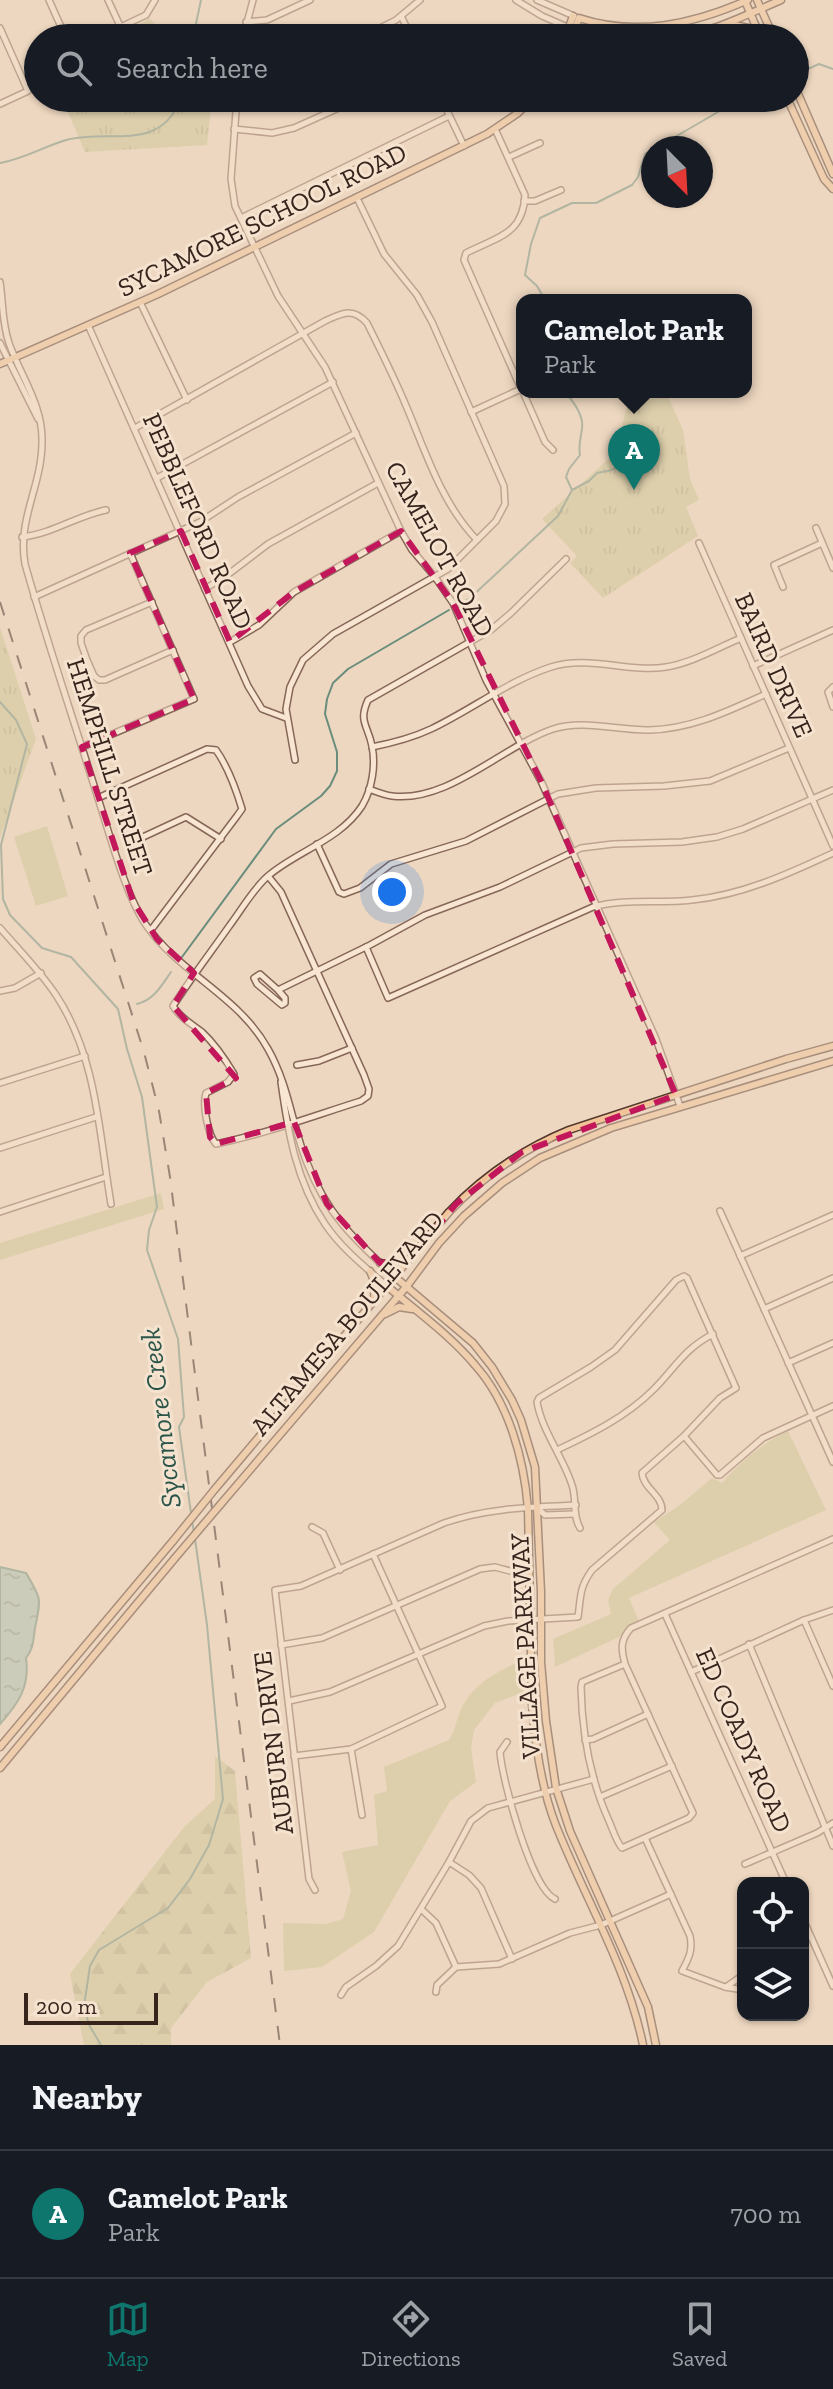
<!DOCTYPE html>
<html lang="en">
<head>
<meta charset="utf-8">
<style>
	:root { --surface:#171b24; --page:#242831; --text:#f1f3f6; --muted:#9ea1a6; --line:#363941; --accent:#0f766e }
	body { margin:0; font-family:"Zilla Slab",serif; background:var(--page); color:var(--text) }
	.controls { position:absolute; right:24px; bottom:24px; display:grid; overflow:hidden; border-radius:16px; box-shadow:0 2px 6px #0004 }
	.controls button { width:72px; height:72px; display:grid; place-items:center; padding:0; border:0; border-bottom:2px solid var(--line); background:var(--surface); color:var(--text); font:40px sans-serif }
	.compass { position:absolute; left:641px; top:136px; width:72px; height:72px; border-radius:50%; background:var(--surface); box-shadow:0 2px 6px #0004; rotate:156deg }
	.scale { position:absolute; left:24px; bottom:20px; width:134px; box-sizing:border-box; padding-left:8px; border:4px solid #36241d; border-top:0; font-size:22px; line-height:28px; white-space:nowrap; color:#36241d; -webkit-text-stroke:6px #f5e3cf; paint-order:stroke }
	.you { position:absolute; left:392px; top:892px; width:28px; height:28px; margin:-20px; border:6px solid #fff; border-radius:50%; background:#1a73e8; box-shadow:0 0 0 12px #1a73e833 }
	.badge { display:grid; place-items:center; width:52px; height:52px; border-radius:50%; background:var(--accent); color:#fff; font-size:26px; font-weight:700 }
	.pin { position:absolute; translate:-50% -66px; filter:drop-shadow(0 2px 4px #0008) }
	.pin::after { content:''; position:absolute; top:42px; width:28px; height:24px; background:inherit; clip-path:polygon(0 0,100% 0,50% 100%) }
	.popup { position:absolute; left:516px; top:294px; width:236px; height:104px; box-sizing:border-box; display:grid; place-content:center; border-radius:16px; background:var(--surface); filter:drop-shadow(0 2px 6px #0005); font-size:26px; white-space:nowrap; color:var(--muted) }
	.popup b { font-size:30px; color:var(--text) }
	.popup::after { content:''; position:absolute; left:50%; top:100%; margin-left:-16px; border:16px solid transparent; border-top-color:var(--surface) }
	.list { margin:0; padding:0; list-style:none }
	h2 { display:flex; justify-content:space-between; align-items:center; height:104px; margin:0; padding:0 32px; font-size:34px }
	h2 small { font-size:26px; font-weight:400; color:var(--muted) }
	.list li { display:grid; grid-template-columns:52px 1fr auto; gap:24px; align-items:center; box-sizing:border-box; height:128px; padding:0 32px; border-top:2px solid var(--line) }
	.list b { display:block; font-size:30px; white-space:nowrap }
	.list p { margin:0; font-size:26px; white-space:nowrap; color:var(--muted) }
	.list em { font-size:26px; font-style:normal; color:var(--muted) }
	.icon { flex:none; width:44px; height:44px; fill:none; stroke:currentColor; stroke-width:2; stroke-linecap:round; stroke-linejoin:round }
	.map { position:relative; flex:none; width:833px; height:2045px; overflow:hidden }
	.search { position:absolute; background:var(--surface); box-shadow:0 2px 6px #0004; left:24px; right:24px; top:24px; height:88px; display:flex; align-items:center; gap:20px; box-sizing:border-box; padding:0 28px; border-radius:44px; color:var(--muted); font-size:30px }
	.sheet { height:232px; background:var(--surface) }
	nav { display:flex; justify-content:space-around; align-items:center; box-sizing:border-box; height:112px; border-top:2px solid var(--line); background:var(--surface); font-size:22px; color:var(--muted) }
	nav a { display:grid; justify-items:center; gap:4px }
	nav .on { color:var(--accent) }
	.map>svg:first-child { display:block }
	.green { fill:#cbc694 }
	.forest { fill:url(#forest-firs) }
	.park { fill:url(#park-tufts) }
	.water { fill:url(#water-ripples); stroke:#6a8d7d; stroke-width:2 }
	.lines { fill:none; stroke-linecap:round; stroke-linejoin:round }
	.stream { stroke:#6a8d7d; stroke-width:2 }
	.minor-casing { stroke:#866758; stroke-width:8 }
	.major-casing { stroke:#54372d; stroke-width:9 }
	.minor { stroke:#f8e6d3; stroke-width:5 }
	.major { stroke:#f1c397; stroke-width:6 }
	.rail { stroke:#36241d; stroke-width:2; stroke-dasharray:14 14; stroke-linecap:butt }
	.major-bridge-casing { stroke:#54372d; stroke-width:9; stroke-linecap:butt }
	.major-bridge { stroke:#f1c397; stroke-width:6 }
	.marked { fill:none; stroke:#c2185b; stroke-width:6; stroke-dasharray:16 10; stroke-linejoin:round }
	.labels { text-anchor:middle; stroke-width:6; stroke-linejoin:round; paint-order:stroke }
	.street-label { font-size:26px; fill:#36241d; stroke:#f5e3cf }
	.water-label { font-size:28px; font-style:italic; fill:#2c554a; stroke:#f5e3cf }
</style>
</head>
<body>
<div class="map">
<svg width="833" height="2045" viewBox="0 0 833 2045">
	<defs>
		<pattern id="forest-firs" width="22" height="20" patternUnits="userSpaceOnUse" patternTransform="scale(2)"><rect width="22" height="20" fill="#cbc694"/><path d="M5 1l3.5 6h-7zM16 11l3.5 6h-7z" fill="#afaa7f"/></pattern>
		<pattern id="park-tufts" width="24" height="20" patternUnits="userSpaceOnUse" patternTransform="scale(2)"><rect width="24" height="20" fill="#cbc694"/><path d="M3 7l-1-3M5 7V3M7 7l1-3M15 17l-1-3M17 17v-4M19 17l1-3" fill="none" stroke="#afaa7f"/></pattern>
		<pattern id="water-ripples" width="26" height="14" patternUnits="userSpaceOnUse" patternTransform="scale(2)"><rect width="26" height="14" fill="#a3bfb1"/><path d="M2 4q2-2 4 0t4 0M15 11q2-2 4 0t4 0" fill="none" stroke="#869b8f"/></pattern>
	</defs>
	<rect width="100%" height="100%" fill="#edd7c0"/>
	<!-- green -->
	<g class="green">
		<polygon points="47,826 68,896 36,906 14,837"/>
		<polygon points="161,1193 164,1209 0,1260 0,1243"/>
		<path d="M788 1431 826 1510 629 1598 639 1621 619 1637 555 1667 553 1639 611 1614 608 1600 613 1589 670 1540 654 1522 680 1505 712 1478 722 1483C740 1462 763 1443 788 1431Z"/>
		<path d="M523 1660 524 1692 495 1703 474 1730 471 1748 476 1782 450 1801 374 1932 322 1967 284 1971 283 1923 326 1924 343 1919 351 1891 342 1852 378 1845 374 1795 387 1791 384 1767 449 1740C456 1729 457 1716 463 1705 478 1680 499 1671 523 1660Z"/>
	</g>
	<!-- forest -->
	<polygon class="forest" points="215,1756 235,1771 251,1958 207,1982 171,2028 171,2045 84,2045 70,1974 184,1827 215,1799"/>
	<!-- park -->
	<g class="park">
		<polygon points="149,18 169,38 108,38 144,22"/>
		<polygon points="62,98 212,98 207,145 85,152"/>
		<polygon points="629,392 666,392 683,430 690,479 699,500 686,507 698,536 603,598 570,563 577,556 542,519 614,454 628,403 625,394"/>
		<polygon points="0,627 36,739 0,838"/>
	</g>
	<!-- water -->
	<path class="water" d="M0 1567 26 1573C42 1600 41 1598 35 1628 33 1640 34 1648 26 1658 30 1686 19 1703 0 1724Z"/>
	<g class="lines">
		<!-- stream -->
		<g class="stream">
			<polyline points="193,38 201,0"/>
			<polyline points="799,73 819,64 833,69"/>
			<polyline points="656,148 742,98"/>
			<path d="M0 163C23 159 43 147 66 140 110 128 160 154 181 98"/>
			<polyline points="545,300 537,286 525,275 531,244 540,218 572,203 596,203 632,185 638,177 645,154 653,149"/>
			<polyline points="572,490 589,481 597,473 612,470 621,463 652,455"/>
			<path d="M459 604 469 599 558 516 572 490 566 477 569 469 580 455C578 445 581 438 582 428 584 415 573 401 565 392"/>
			<polyline points="0,702 16,720 27,744 1,845 3,899 10,915 42,948 71,957 118,1009 127,1049 142,1097 157,1207 149,1230 147,1250 178,1339 184,1417 179,1427 191,1513"/>
			<polyline points="182,957 276,829 321,796 330,786 337,771 337,752 325,714 327,699 333,683 348,669 449,610"/>
			<path d="M137 1004C154 1000 161 986 171 972"/>
			<polyline points="192,1520 194,1533"/>
			<polyline points="101,2045 89,2025 84,2006 90,1966 99,1950 168,1908 190,1879 209,1845 223,1799 207,1625 195,1539"/>
		</g>
		<!-- minor casing -->
		<g class="minor-casing">
			<g id="minor">
				<polyline points="49,0 66,38"/>
				<polyline points="108,0 121,28"/>
				<polyline points="516,0 542,16 572,29"/>
				<polyline points="537,0 574,16"/>
				<polyline points="401,16 412,38"/>
				<polyline points="246,22 267,20 310,0"/>
				<polyline points="0,28 28,91 0,104"/>
				<polyline points="97,38 146,15 155,0"/>
				<polyline points="243,38 253,0"/>
				<polyline points="360,38 396,20 420,0"/>
				<polyline points="237,98 231,179 235,206 278,296 325,367 401,531 412,550 435,577 453,603 486,680 541,781 656,1039 680,1106"/>
				<polyline points="441,98 464,146"/>
				<polyline points="234,129 272,133 294,128 361,98"/>
				<path d="M495 129 525 195C523 235 497 237 466 253L464 260 522 391"/>
				<polyline points="509,157 540,143"/>
				<polyline points="524,201 535,201 561,190"/>
				<polyline points="241,218 449,116"/>
				<path d="M0 282C3 302 2 323 9 343 21 377 43 405 42 442 42 486 17 519 25 564 47 642 73 718 97 795 109 832 125 894 146 925 180 974 239 996 268 1049 289 1086 292 1125 307 1163 328 1216 354 1239 395 1277"/>
				<polyline points="140,302 187,400"/>
				<polyline points="88,325 248,686 262,709 286,718"/>
				<polyline points="0,343 38,419"/>
				<polyline points="523,392 545,442 553,450"/>
				<polyline points="471,412 521,389"/>
				<path d="M135 428 325 321C342 313 353 307 367 323 381 351 395 379 407 408 426 453 442 504 477 540"/>
				<polyline points="157,478 333,382"/>
				<polyline points="816,528 833,568"/>
				<path d="M22 537C52 534 76 516 106 510"/>
				<polyline points="699,543 833,846"/>
				<polyline points="783,587 774,565 822,543"/>
				<polyline points="205,589 230,573 268,544 378,483"/>
				<polyline points="34,597 200,522 238,497 356,433"/>
				<polyline points="152,602 86,630 81,636 81,643 87,660 94,676 99,680 105,680 173,650"/>
				<polyline points="230,642 259,625 294,592 401,531"/>
				<polyline points="753,666 833,630"/>
				<polyline points="833,687 828,692 833,707"/>
				<polyline points="82,747 194,699 130,553"/>
				<path d="M372 747C392 743 412 738 431 729 471 710 508 681 551 667 589 655 628 673 666 667 692 663 717 648 741 638"/>
				<polyline points="295,760 286,709 290,687 303,660 333,634 448,569 496,521 505,504 504,486 432,322 417,295 384,254 357,198"/>
				<path d="M369 789C377 792 384 795 392 796 448 803 503 746 553 729 584 719 619 731 650 730 692 729 728 711 766 694"/>
				<path d="M98 798 207 749 216 750C228 767 236 789 242 809L237 816 151 930"/>
				<polyline points="317,844 339,892 344,894 360,888 391,864 466,841 558,794 596,788 664,786 710,781 789,748"/>
				<polyline points="135,853 143,837 186,817 221,839"/>
				<path d="M268 876 281 892 364 1075 369 1089 368 1096 361 1101C313 1116 265 1134 216 1144 208 1135 202 1105 206 1093L228 1082 234 1074C225 1059 215 1044 202 1032 192 1024 180 1018 173 1006 191 978 211 952 230 925 242 909 253 889 268 876 297 851 340 840 362 806 372 789 376 766 372 746 368 725 358 722 368 700L491 630 511 613 566 559"/>
				<path d="M0 928C19 950 40 971 56 995 97 1057 99 1133 111 1204"/>
				<path d="M366 947 388 998 593 907C625 898 659 904 692 900 742 895 788 874 833 853"/>
				<polyline points="278,990 285,998 285,1003 282,1005 257,984 254,978 260,974 278,990 370,945 425,915 500,887 581,848 613,844 682,842 717,837 743,829 833,790"/>
				<polyline points="0,991 15,988 41,973"/>
				<polyline points="297,1065 319,1061 352,1048"/>
				<path d="M281 1082C288 1132 296 1181 325 1224 341 1248 365 1267 387 1286"/>
				<polyline points="0,1083 85,1056"/>
				<polyline points="0,1148 96,1117"/>
				<polyline points="720,1211 833,1462"/>
				<polyline points="0,1212 106,1177"/>
				<polyline points="740,1256 833,1215"/>
				<polyline points="764,1309 833,1278"/>
				<polyline points="788,1363 833,1343"/>
				<polyline points="684,1436 717,1475 720,1475 763,1438 833,1406"/>
				<path d="M557 1450C591 1434 626 1417 653 1390 675 1368 684 1349 713 1334"/>
				<polyline points="538,1509 545,1515 575,1514"/>
				<polyline points="312,1527 323,1533 340,1570"/>
				<polyline points="665,1614 786,1883"/>
				<polyline points="804,1620 833,1686"/>
				<polyline points="749,1644 833,1846"/>
				<polyline points="281,1645 322,1638 480,1569 495,1567 510,1571"/>
				<path d="M625 1664 582 1682 581 1687C582 1733 590 1779 609 1821 613 1830 616 1841 622 1848L689 1818 693 1813 625 1664C621 1649 620 1640 631 1628L833 1539"/>
				<polyline points="691,1672 804,1620 833,1610"/>
				<path d="M289 1701 330 1692 484 1626 508 1621 578 1617C581 1596 579 1588 592 1570L662 1510C662 1495 643 1488 642 1473L684 1436 720 1398 736 1388 687 1278 684 1276 676 1280 615 1350 591 1367 539 1398 537 1402C542 1431 563 1457 572 1485 577 1499 572 1515 580 1528"/>
				<polyline points="585,1740 593,1739 648,1714"/>
				<path d="M507 1742 500 1752C502 1779 531 1888 555 1899"/>
				<polyline points="351,1749 362,1815"/>
				<polyline points="294,1756 351,1749 442,1706 373,1554"/>
				<polyline points="600,1797 672,1766"/>
				<path d="M645 1838 690 1936C693 1950 689 1958 682 1971L725 1987 743 1990"/>
				<polyline points="449,1862 469,1875 481,1888 512,1959"/>
				<polyline points="745,1864 817,1833 833,1823"/>
				<path d="M315 1890 309 1879 275 1590 301 1586 444 1523C486 1508 532 1507 576 1505"/>
				<polyline points="421,1909 436,1923 456,1967"/>
				<polyline points="803,1919 833,1986"/>
				<polyline points="726,1987 743,1975"/>
				<polyline points="436,1992 437,1985 456,1967 499,1964 570,1933 601,1925 671,1894"/>
				<polyline points="341,1995 346,1987 376,1966 398,1946 449,1862 471,1821 488,1808 594,1779"/>
			</g>
		</g>
		<!-- major casing -->
		<g class="major-casing">
			<g id="major">
				<polyline points="757,0 774,38"/>
				<polyline points="745,1 761,38"/>
				<polyline points="730,24 748,28 759,36"/>
				<polyline points="575,29 615,38"/>
				<polyline points="565,38 573,16"/>
				<path d="M571 38 579 18C637 37 694 24 748 0"/>
				<polyline points="656,38 670,28"/>
				<path d="M673 38C711 33 746 15 781 0"/>
				<polyline points="795,87 833,174"/>
				<polyline points="787,98 824,179 833,189"/>
				<polyline points="0,364 156,295 487,134 518,113 533,98"/>
				<polyline points="380,1263 389,1265 407,1260"/>
				<polyline points="370,1271 375,1283 374,1298"/>
				<polyline points="395,1277 473,1343 492,1367 512,1400 521,1420 535,1467 541,1592 541,1662 546,1721 556,1788 570,1831 648,2007 656,2045"/>
				<path d="M387 1286C416 1311 450 1335 475 1365 509 1403 524 1459 528 1509L532 1704C535 1743 541 1786 555 1823 584 1897 627 1966 643 2045"/>
				<polyline points="385,1314 399,1307 412,1309"/>
				<path d="M215 1489 449 1212C483 1176 523 1149 569 1130L786 1059 833 1046"/>
				<polyline points="220,1505 407,1286 439,1243 464,1216 502,1183 540,1158 611,1128 833,1061"/>
				<polyline points="0,1747 173,1541"/>
				<polyline points="0,1768 175,1558"/>
			</g>
		</g>
		<!-- minor -->
		<use href="#minor" class="minor"/>
		<!-- major -->
		<use href="#major" class="major"/>
		<!-- rail -->
		<polyline class="rail" points="0,602 144,1052 159,1111 170,1177 280,2045"/>
		<!-- major-bridge casing -->
		<g class="major-bridge-casing">
			<g id="major-bridge">
				<polyline points="173,1541 215,1489"/>
				<polyline points="175,1558 220,1505"/>
			</g>
		</g>
		<!-- major-bridge -->
		<use href="#major-bridge" class="major-bridge"/>
	</g>
	<!-- marked area -->
	<path d="M0 0H833V2045H0ZM181 531 230 642 294 592 401 531 453 603 541 781 676 1095 522 1152 456 1204 410 1259 380 1263 327 1204 294 1122 216 1144 210 1137 206 1093 236 1078 173 1006 194 973 157 939 133 901 82 747 194 699 130 553Z" fill="#edd7c0" fill-opacity=".55" fill-rule="evenodd"/>
	<path class="marked" d="M181 531 230 642 294 592 401 531 453 603 541 781 676 1095 522 1152 456 1204 410 1259 380 1263 327 1204 294 1122 216 1144 210 1137 206 1093 236 1078 173 1006 194 973 157 939 133 901 82 747 194 699 130 553Z"/>
	<g class="labels">
		<!-- street labels -->
		<g class="street-label">
			<text transform="translate(262 220) rotate(-26)" y="9">SYCAMORE SCHOOL ROAD</text>
			<text transform="translate(198 521) rotate(66)" y="9">PEBBLEFORD ROAD</text>
			<text transform="translate(440 549) rotate(61)" y="9">CAMELOT ROAD</text>
			<text transform="translate(774 665) rotate(66)" y="9">BAIRD DRIVE</text>
			<text transform="translate(110 767) rotate(72)" y="9">HEMPHILL STREET</text>
			<text transform="translate(347 1323) rotate(-50)" y="9">ALTAMESA BOULEVARD</text>
			<text transform="translate(525 1646) rotate(-93)" y="9">VILLAGE PARKWAY</text>
			<text transform="translate(744 1740) rotate(66)" y="9">ED COADY ROAD</text>
			<text transform="translate(273 1743) rotate(-97)" y="9">AUBURN DRIVE</text>
		</g>
		<!-- water labels -->
		<g class="water-label">
			<text transform="translate(160 1418) rotate(-97)" y="10">Sycamore Creek</text>
		</g>
	</g>
</svg>
<div class="controls">
<button><svg class="icon" aria-label="locate" viewBox="0 0 24 24"><circle cx="12" cy="12" r="6"/><path d="M12 2v4M12 18v4M2 12h4M18 12h4"/></svg></button>
<button><svg class="icon" aria-label="layers" viewBox="0 0 24 24"><path d="M12 4l9 5-9 5-9-5zM3 14l9 5 9-5"/></svg></button>
</div>
<svg class="compass" viewBox="-18 -18 36 36"><path d="M0-13l5 13h-10z" fill="#e53935"/><path d="M0 13l5-13h-10z" fill="#9ea1a6"/></svg>
<div class="scale">200 m</div>
<div class="you"></div>
<div class="pin badge" style="left:634px;top:490px">A</div>
<div class="popup"><b>Camelot Park</b>Park</div>
<div class="search"><svg class="icon" aria-label="search" viewBox="0 0 24 24"><circle cx="10" cy="10" r="6"/><path d="M15 15l6 6"/></svg>Search here</div>
</div>
<section class="sheet">
<h2>Nearby<small></small></h2>
<ul class="list">
<li><span class="badge">A</span><div><b>Camelot Park</b><p>Park</p></div><em>700 m</em></li>
</ul>
</section>
<nav>
<a class="on"><svg class="icon" aria-label="map" viewBox="0 0 24 24"><path d="M3 6l6-2 6 2 6-2v14l-6 2-6-2-6 2zM9 4v14M15 6v14"/></svg>Map</a>
<a><svg class="icon" aria-label="directions" viewBox="0 0 24 24"><path d="M12 3l9 9-9 9-9-9zM9 14v-3h6M13 9l2 2-2 2"/></svg>Directions</a>
<a><svg class="icon" aria-label="saved" viewBox="0 0 24 24"><path d="M7 4h10v16l-5-4-5 4z"/></svg>Saved</a>
</nav>
</body>
</html>
